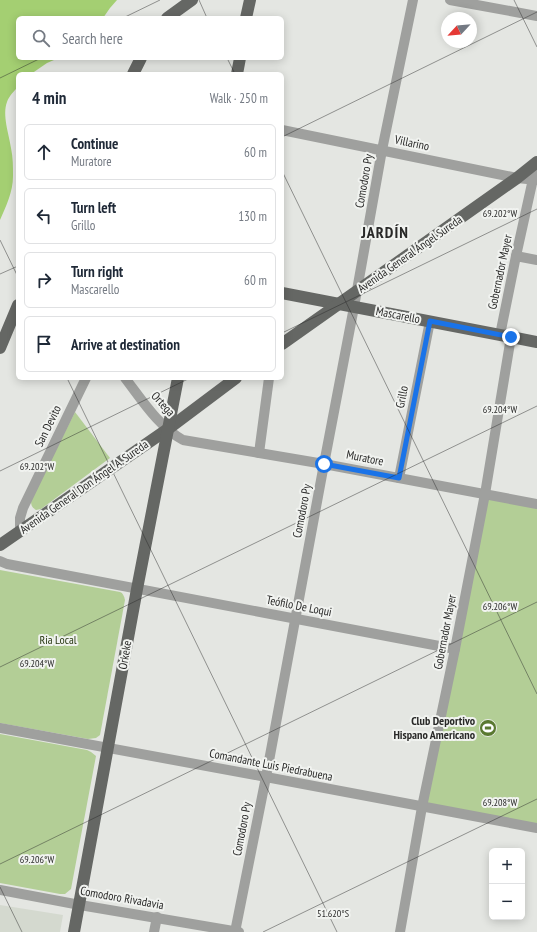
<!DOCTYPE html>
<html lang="en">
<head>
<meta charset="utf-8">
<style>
	:root { --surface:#fff; --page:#f2f2f3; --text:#1f2937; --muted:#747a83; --line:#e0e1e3 }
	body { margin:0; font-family:"PT Sans Narrow",sans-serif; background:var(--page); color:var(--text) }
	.controls { position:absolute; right:12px; bottom:12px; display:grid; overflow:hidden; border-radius:6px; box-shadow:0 2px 10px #0003 }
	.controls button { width:36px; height:36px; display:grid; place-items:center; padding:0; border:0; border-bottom:1px solid var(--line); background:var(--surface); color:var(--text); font:20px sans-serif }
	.compass { position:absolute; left:441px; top:12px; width:36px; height:36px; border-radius:50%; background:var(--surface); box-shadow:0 2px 10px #0003; rotate:244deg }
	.stop { position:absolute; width:12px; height:12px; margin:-9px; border:3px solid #1a73e8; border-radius:50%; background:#fff }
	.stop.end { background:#1a73e8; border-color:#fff; box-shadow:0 1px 4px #0008 }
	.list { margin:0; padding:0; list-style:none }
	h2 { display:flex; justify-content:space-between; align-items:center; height:52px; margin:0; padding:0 16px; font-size:17px }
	h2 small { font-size:13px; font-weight:400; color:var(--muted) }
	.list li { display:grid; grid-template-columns:26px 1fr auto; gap:12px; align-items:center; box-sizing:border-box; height:56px; margin:0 8px 8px; padding:0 8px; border:1px solid var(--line); border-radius:6px }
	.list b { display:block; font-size:15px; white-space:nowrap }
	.list p { margin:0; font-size:13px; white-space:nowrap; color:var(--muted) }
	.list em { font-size:13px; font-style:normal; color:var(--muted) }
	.icon { flex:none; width:22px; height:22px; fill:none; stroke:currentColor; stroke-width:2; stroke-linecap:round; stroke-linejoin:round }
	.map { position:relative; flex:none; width:537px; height:932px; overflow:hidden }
	.search { position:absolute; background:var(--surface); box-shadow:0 2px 10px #0003; left:16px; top:16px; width:268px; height:44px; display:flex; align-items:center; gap:10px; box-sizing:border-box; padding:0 14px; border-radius:6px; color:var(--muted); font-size:15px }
	.panel { position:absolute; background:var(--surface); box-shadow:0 2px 10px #0003; left:16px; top:72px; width:268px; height:308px; border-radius:6px }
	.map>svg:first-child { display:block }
	.built { fill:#d4d9cf }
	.green { fill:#b3ce96 }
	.water { fill:#a4cf72 }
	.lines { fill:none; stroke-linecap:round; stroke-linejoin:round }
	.minor { stroke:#9fa09e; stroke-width:10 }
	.major { stroke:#656764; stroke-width:12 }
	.route { stroke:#1a73e8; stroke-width:5 }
	.ticks { fill:none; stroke:#292928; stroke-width:1; stroke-opacity:0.45 }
	.labels { text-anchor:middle; stroke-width:4; stroke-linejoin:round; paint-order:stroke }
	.street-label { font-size:12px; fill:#292928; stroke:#f1f3f0 }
	.park-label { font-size:12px; fill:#283812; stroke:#f1f3f0 }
	.poi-label { font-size:12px; font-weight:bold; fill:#292928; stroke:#f1f3f0; text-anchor:end }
	.district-label { font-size:16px; font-weight:bold; letter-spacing:1px; fill:#292928; stroke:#f1f3f0 }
	.ticks-label { font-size:10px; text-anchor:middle; fill:#292928; stroke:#f1f3f0; stroke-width:4; stroke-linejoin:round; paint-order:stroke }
</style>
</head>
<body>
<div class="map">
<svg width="537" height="932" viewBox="0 0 537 932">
	<rect width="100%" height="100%" fill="#e4e6e2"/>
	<!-- built -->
	<polygon class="built" points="0,905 63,915 60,932 0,932"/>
	<!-- green -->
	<g class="green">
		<path d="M75 412 110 458 41 509 36 510C31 507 31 504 31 499Z"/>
		<polygon points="485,494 537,505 537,828 422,807"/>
		<path d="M0 570 120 592C123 593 124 596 125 600L100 735 96 738 88 739 0 723Z"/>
		<polygon points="0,734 87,750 91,752 96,756 71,889 65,894 60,894 0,883"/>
	</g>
	<!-- water -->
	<path class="water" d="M0 0H117L110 8 103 18H18V58H64L54 60 47 63 31 74H18V87C14 91 9 96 7 102 2 115 9 134 11 148 13 157 13 167 13 176 13 192 6 206 0 220Z"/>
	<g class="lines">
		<!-- minor -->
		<g class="minor">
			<polyline points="450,0 537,16"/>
			<polyline points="282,130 517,178 537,180"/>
			<polyline points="516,256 537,260"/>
			<polyline points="500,335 516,256 533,179 537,167"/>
			<path d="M125 378C142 400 158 426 183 440L324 464 537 504"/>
			<polyline points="259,453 269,378"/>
			<polyline points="399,478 430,321"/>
			<polyline points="20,530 20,518 23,508 86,378"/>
			<polyline points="0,561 7,564 455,649"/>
			<polyline points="0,728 266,777 537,828"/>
			<polyline points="0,890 80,905 239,932"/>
			<polyline points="154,932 157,917"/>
			<polyline points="235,932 266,777 324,464 354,307 382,150 413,0"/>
			<polyline points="400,932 422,807 455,649 485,494 511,337"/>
		</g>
		<!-- major -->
		<g class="major">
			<polyline points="167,18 192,0"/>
			<polyline points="246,18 250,0"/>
			<polyline points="133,74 141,58"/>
			<polyline points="237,74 240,58"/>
			<polyline points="282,293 537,342"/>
			<polyline points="282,344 517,178 537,162"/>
			<polyline points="0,348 18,305"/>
			<polyline points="0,545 168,429 236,378"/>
			<polyline points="74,932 137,589 178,378"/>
		</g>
	</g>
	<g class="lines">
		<!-- route -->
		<polyline class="route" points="324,464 399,478 430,321 511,337"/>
	</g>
	<!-- ticks -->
	<path class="ticks" d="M199 0 207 18M514 0 537 47M123 18 160 0M227 58 235 74M0 78 41 58M282 137 537 12M282 171 537 694M0 240 18 277M0 274 18 266M282 333 537 209M67 378 337 932M0 471 190 378M0 667 537 406M0 864 537 602M0 887 22 932M263 932 537 799"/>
	<!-- icons -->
	<defs>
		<g id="stadium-disc" transform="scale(0.9)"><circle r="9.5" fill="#5a7930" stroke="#f1f3f0"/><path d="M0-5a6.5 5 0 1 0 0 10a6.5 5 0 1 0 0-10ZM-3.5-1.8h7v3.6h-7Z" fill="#fff"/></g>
	</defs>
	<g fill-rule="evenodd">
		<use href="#stadium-disc" x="488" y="728"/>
	</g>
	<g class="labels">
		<!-- street labels -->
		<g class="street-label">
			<text transform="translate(412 143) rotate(12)" y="4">Villarino</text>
			<text transform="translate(364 181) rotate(-80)" y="4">Comodoro Py</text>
			<text transform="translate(410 254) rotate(-35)" y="4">Avenida General Ángel Sureda</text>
			<text transform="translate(500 272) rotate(-78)" y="4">Gobernador Mayer</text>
			<text transform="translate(398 315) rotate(11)" y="4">Mascarello</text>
			<text transform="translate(402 397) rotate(-79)" y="4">Grillo</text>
			<text transform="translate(163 404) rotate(48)" y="4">Ortega</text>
			<text transform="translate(48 426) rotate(-64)" y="4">San Devito</text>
			<text transform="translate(365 458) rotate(11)" y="4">Muratore</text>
			<text transform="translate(84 487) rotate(-35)" y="4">Avenida General Don Ángel A. Sureda</text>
			<text transform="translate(302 511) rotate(-79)" y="4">Comodoro Py</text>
			<text transform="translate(299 606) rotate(11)" y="4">Teófilo De Loqui</text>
			<text transform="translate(445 632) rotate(-79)" y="4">Gobernador Mayer</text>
			<text transform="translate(125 655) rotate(-80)" y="4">Orkeke</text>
			<text transform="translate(271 765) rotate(11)" y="4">Comandante Luis Piedrabuena</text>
			<text transform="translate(242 829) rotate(-79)" y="4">Comodoro Py</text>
			<text transform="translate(122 898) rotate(10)" y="4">Comodoro Rivadavia</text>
		</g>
		<!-- park labels -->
		<g class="park-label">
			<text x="58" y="644">Ria Local</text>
		</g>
		<!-- poi labels -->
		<g class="poi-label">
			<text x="475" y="725">Club Deportivo<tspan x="475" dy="14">Hispano Americano</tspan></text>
		</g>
		<!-- district labels -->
		<g class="district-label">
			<text x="385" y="238">JARDÍN</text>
		</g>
	</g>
	<g class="ticks-label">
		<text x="500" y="217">69.202°W</text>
		<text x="500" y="413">69.204°W</text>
		<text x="37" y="470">69.202°W</text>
		<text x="500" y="610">69.206°W</text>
		<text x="37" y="667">69.204°W</text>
		<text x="500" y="806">69.208°W</text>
		<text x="37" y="863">69.206°W</text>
		<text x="333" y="917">51.620°S</text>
	</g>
</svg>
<div class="controls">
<button>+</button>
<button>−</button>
</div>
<svg class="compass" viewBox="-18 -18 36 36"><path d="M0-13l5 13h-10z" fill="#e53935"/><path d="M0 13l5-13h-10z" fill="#747a83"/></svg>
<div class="stop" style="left:324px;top:464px"></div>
<div class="stop end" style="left:511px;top:337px"></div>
<div class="search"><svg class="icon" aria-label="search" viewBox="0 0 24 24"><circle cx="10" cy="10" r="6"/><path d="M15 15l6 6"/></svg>Search here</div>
<section class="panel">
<h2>4 min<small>Walk · 250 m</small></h2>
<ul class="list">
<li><svg class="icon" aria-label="ahead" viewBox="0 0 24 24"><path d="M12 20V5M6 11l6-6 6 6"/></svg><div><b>Continue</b><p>Muratore</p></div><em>60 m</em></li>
<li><svg class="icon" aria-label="left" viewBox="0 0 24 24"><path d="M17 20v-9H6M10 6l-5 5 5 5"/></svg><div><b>Turn left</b><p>Grillo</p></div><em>130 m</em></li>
<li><svg class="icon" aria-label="right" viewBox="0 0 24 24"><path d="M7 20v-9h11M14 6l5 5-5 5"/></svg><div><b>Turn right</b><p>Mascarello</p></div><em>60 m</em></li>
<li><svg class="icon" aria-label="arrive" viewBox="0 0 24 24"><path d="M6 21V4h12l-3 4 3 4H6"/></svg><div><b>Arrive at destination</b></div></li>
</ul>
</section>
</div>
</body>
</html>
